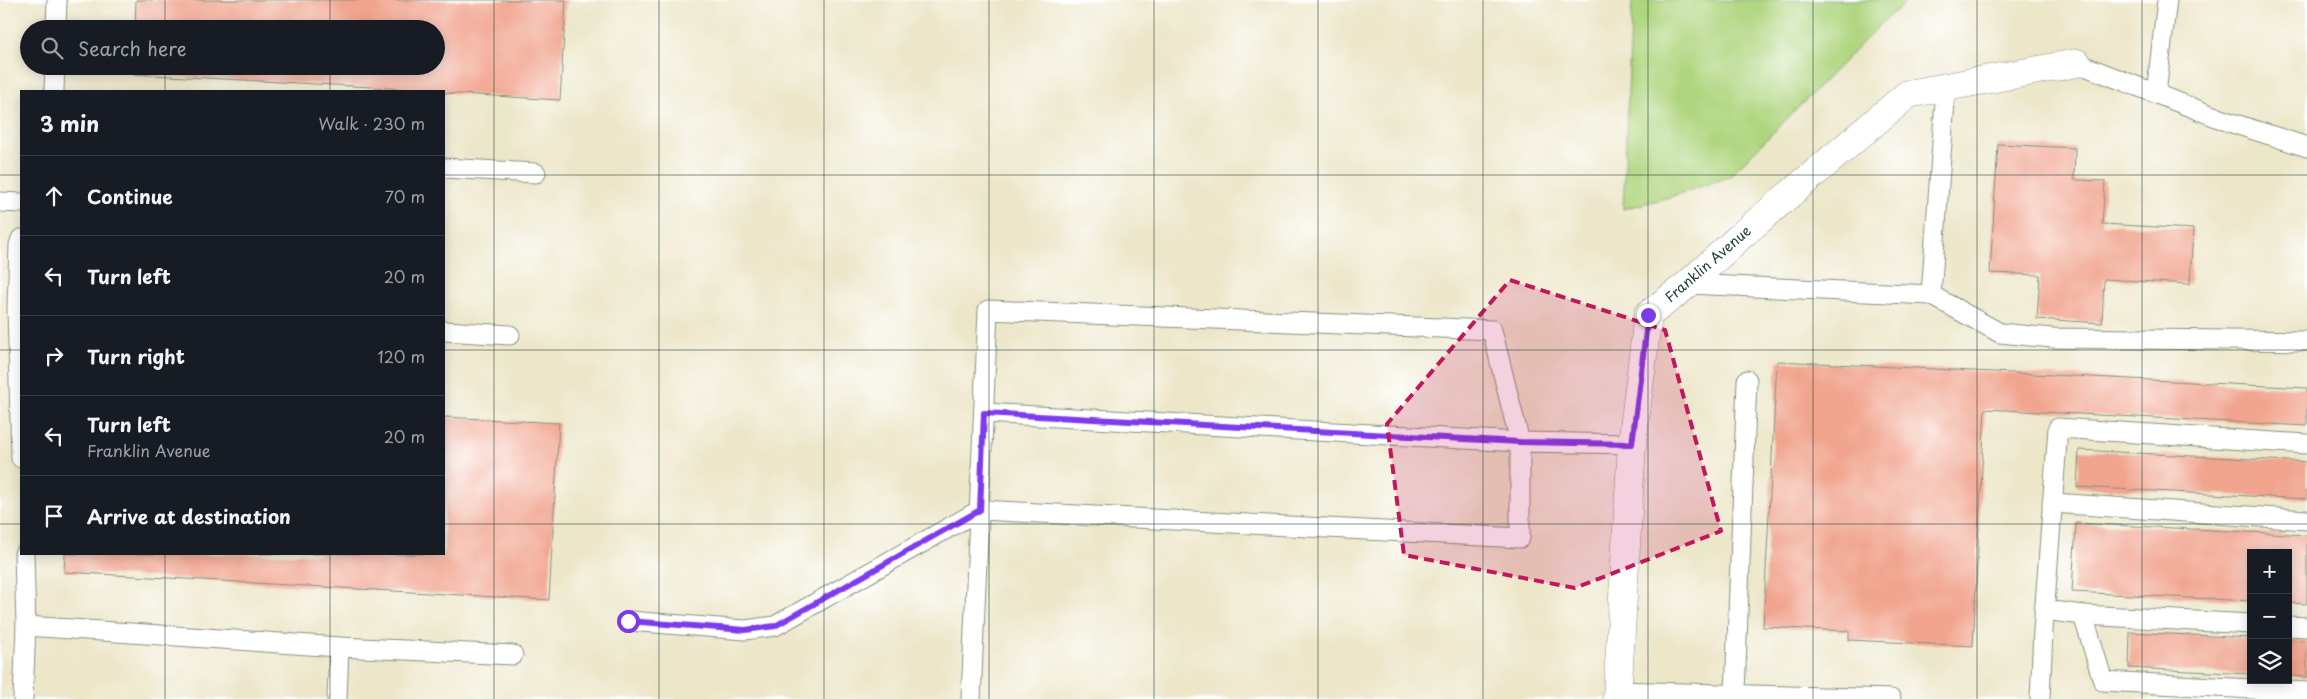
<!DOCTYPE html>
<html lang="en">
<head>
<meta charset="utf-8">
<style>
	:root { --surface:#171b24; --page:#20242c; --text:#f1f3f6; --muted:#9ea1a6; --line:#363941 }
	body { margin:0; font-family:"Playpen Sans",sans-serif; background:var(--page); color:var(--text) }
	.controls { position:absolute; right:15px; bottom:15px; display:grid; overflow:hidden; border-radius:0px; box-shadow:0 2px 12px #0003 }
	.controls button { width:45px; height:45px; display:grid; place-items:center; padding:0; border:0; border-bottom:1px solid var(--line); background:var(--surface); color:var(--text); font:25px sans-serif }
	.stop { position:absolute; width:15px; height:15px; margin:-11px; border:4px solid #7c3aed; border-radius:50%; background:#fff }
	.stop.end { background:#7c3aed; border-color:#fff; box-shadow:0 1px 5px #0008 }
	.list { margin:0; padding:0; list-style:none }
	h2 { display:flex; justify-content:space-between; align-items:center; height:65px; margin:0; padding:0 20px; font-size:21px }
	h2 small { font-size:16px; font-weight:400; color:var(--muted) }
	.list li { display:grid; grid-template-columns:32px 1fr auto; gap:15px; align-items:center; box-sizing:border-box; height:80px; padding:0 20px; border-top:1px solid var(--line) }
	.list b { display:block; font-size:19px; white-space:nowrap }
	.list p { margin:0; font-size:16px; white-space:nowrap; color:var(--muted) }
	.list em { font-size:16px; font-style:normal; color:var(--muted) }
	.icon { flex:none; width:28px; height:28px; fill:none; stroke:currentColor; stroke-width:2; stroke-linecap:round; stroke-linejoin:round }
	.map { position:relative; flex:none; width:2307px; height:699px; overflow:hidden }
	.search { position:absolute; background:var(--surface); box-shadow:0 2px 12px #0003; left:20px; top:20px; width:425px; height:55px; display:flex; align-items:center; gap:12px; box-sizing:border-box; padding:0 18px; border-radius:28px; color:var(--muted); font-size:19px }
	.panel { position:absolute; background:var(--surface); box-shadow:0 2px 12px #0003; left:20px; top:90px; width:425px; height:465px; border-radius:0px }
	.map>svg:first-child { display:block }
	.green { fill:#afd57e; stroke:#678959 }
	.building { fill:#f1a48e }
	.lines { fill:none; stroke-linecap:round; stroke-linejoin:round }
	.lane-casing { stroke:#86927f; stroke-width:21 }
	.street-casing { stroke:#86927f; stroke-width:29 }
	.lane { stroke:#fff; stroke-width:19 }
	.street { stroke:#fff; stroke-width:28 }
	.route { stroke:#7c3aed; stroke-width:6 }
	.marked { fill:#c2185b; fill-opacity:0.2; stroke:#c2185b; stroke-width:4; stroke-dasharray:10 6; stroke-linejoin:round }
	.grid { fill:none; stroke:#1f3d34; stroke-width:1; stroke-opacity:0.55 }
	.labels { text-anchor:middle; stroke-width:5; stroke-linejoin:round; paint-order:stroke }
	.street-label { font-size:14px; fill:#1f3d34; stroke:#fff }
</style>
</head>
<body>
<div class="map">
<svg width="2307" height="699" viewBox="0 0 2307 699">
	<rect width="100%" height="100%" fill="#fff"/>
	<filter id="ink" filterUnits="userSpaceOnUse"><feTurbulence type="fractalNoise" baseFrequency=".02" numOctaves="2"/><feDisplacementMap in="SourceGraphic" scale="10" xChannelSelector="R" yChannelSelector="G"/><feConvolveMatrix kernelMatrix="1 2 1 2 8 2 1 2 1" color-interpolation-filters="sRGB"/></filter>
	<filter id="wash" filterUnits="userSpaceOnUse"><feTurbulence type="fractalNoise" baseFrequency=".0096" numOctaves="4" result="noise"/><feDisplacementMap in="SourceGraphic" scale="20" xChannelSelector="R" yChannelSelector="G"/><feGaussianBlur stdDeviation="1.12" result="paint"/><feColorMatrix in="noise" values="0 0 0 0 0 0 0 0 0 0 0 0 0 0 0 0 0 1.4 0 .05"/><feComposite in="paint" operator="in"/></filter>
	<g filter="url(#wash)">
		<rect width="100%" height="100%" fill="#ede7ca"/>
		<!-- green -->
		<polygon class="green" points="1632,0 1909,0 1887,18 1729,177 1670,197 1623,209"/>
		<g id="blocks">
			<!-- building -->
			<g class="building">
				<polygon points="136,0 566,0 560,100 444,93 444,91 132,74 132,66 436,66 436,29 135,29"/>
				<polygon points="1998,144 2075,148 2074,180 2105,181 2102,224 2193,229 2190,284 2104,279 2102,323 2037,319 2040,275 1990,273"/>
				<polygon points="1777,361 2307,388 2307,426 1985,409 1973,646 1849,640 1849,631 1763,627"/>
				<polygon points="444,417 559,423 549,600 64,572 65,554 444,554"/>
				<polygon points="2079,450 2307,462 2307,499 2077,487"/>
				<polygon points="2076,523 2307,535 2307,604 2288,603 2288,553 2251,553 2251,601 2072,592"/>
				<polygon points="2130,632 2251,638 2251,674 2129,668"/>
				<polygon points="2288,640 2307,641 2307,677 2288,676"/>
			</g>
		</g>
	</g>
	<g filter="url(#ink)">
		<use href="#blocks" fill-opacity="0" stroke="#86927f" stroke-width="1"/>
		<g class="lines">
			<!-- lane casing -->
			<g class="lane-casing">
				<g id="lane">
					<polyline points="56,29 57,0"/>
					<polyline points="2077,63 2229,122 2307,147"/>
					<polyline points="54,91 55,66"/>
					<polyline points="2156,94 2167,0"/>
					<polyline points="444,168 536,173"/>
					<polyline points="0,202 21,203"/>
					<polyline points="21,239 19,245 17,308 21,458"/>
					<polyline points="1688,284 1931,295 2000,333 2052,338 2307,341"/>
					<polyline points="1931,295 1946,87"/>
					<polyline points="444,331 510,335"/>
					<polyline points="984,413 1520,442 1632,444"/>
					<polyline points="2052,503 2307,520"/>
					<polyline points="2044,610 2083,615 2103,681 2307,692"/>
					<polyline points="2083,615 2251,624"/>
					<polyline points="629,621 745,630 775,626 980,510 1520,538 1520,442 1492,330 988,310 971,699"/>
					<polyline points="26,626 339,647 513,655"/>
					<polyline points="2288,626 2307,627"/>
					<polyline points="1617,691 1891,699"/>
					<polyline points="1735,693 1747,380"/>
					<polyline points="23,699 26,626 24,554"/>
					<polyline points="337,699 339,647"/>
					<polyline points="2040,699 2043,631 2058,428 2307,444"/>
				</g>
			</g>
			<!-- street casing -->
			<g class="street-casing">
				<polyline id="street" points="1617,699 1632,444 1648,315 1688,284 1744,233 1908,94 2077,63"/>
			</g>
			<!-- lane -->
			<use href="#lane" class="lane"/>
			<!-- street -->
			<use href="#street" class="street"/>
		</g>
	</g>
	<g class="lines" filter="url(#ink)">
		<!-- route -->
		<polyline class="route" points="628,621 745,630 775,626 980,510 984,413 1520,442 1632,444 1648,315"/>
	</g>
	<!-- marked area -->
	<path class="marked" d="M1510 280 1665 330 1721 531 1575 588 1404 555 1387 424Z"/>
	<!-- grid -->
	<path class="grid" d="M165 0V29M330 0V29M494 0V699M659 0V699M824 0V699M989 0V699M1154 0V699M1318 0V699M1483 0V699M1648 0V699M1813 0V699M1977 0V699M2142 0V699M165 66V91M330 66V91M0 175H21M444 175H2307M0 350H21M444 350H2307M0 524H21M444 524H2307M165 554V699M330 554V699"/>
	<g class="labels">
		<!-- street labels -->
		<g class="street-label">
			<text transform="translate(1708 264) rotate(-41)" y="5">Franklin Avenue</text>
		</g>
	</g>
</svg>
<div class="controls">
<button>+</button>
<button>−</button>
<button><svg class="icon" aria-label="layers" viewBox="0 0 24 24"><path d="M12 4l9 5-9 5-9-5zM3 14l9 5 9-5"/></svg></button>
</div>
<div class="stop" style="left:628px;top:621px"></div>
<div class="stop end" style="left:1648px;top:315px"></div>
<div class="search"><svg class="icon" aria-label="search" viewBox="0 0 24 24"><circle cx="10" cy="10" r="6"/><path d="M15 15l6 6"/></svg>Search here</div>
<section class="panel">
<h2>3 min<small>Walk · 230 m</small></h2>
<ul class="list">
<li><svg class="icon" aria-label="ahead" viewBox="0 0 24 24"><path d="M12 20V5M6 11l6-6 6 6"/></svg><div><b>Continue</b></div><em>70 m</em></li>
<li><svg class="icon" aria-label="left" viewBox="0 0 24 24"><path d="M17 20v-9H6M10 6l-5 5 5 5"/></svg><div><b>Turn left</b></div><em>20 m</em></li>
<li><svg class="icon" aria-label="right" viewBox="0 0 24 24"><path d="M7 20v-9h11M14 6l5 5-5 5"/></svg><div><b>Turn right</b></div><em>120 m</em></li>
<li><svg class="icon" aria-label="left" viewBox="0 0 24 24"><path d="M17 20v-9H6M10 6l-5 5 5 5"/></svg><div><b>Turn left</b><p>Franklin Avenue</p></div><em>20 m</em></li>
<li><svg class="icon" aria-label="arrive" viewBox="0 0 24 24"><path d="M6 21V4h12l-3 4 3 4H6"/></svg><div><b>Arrive at destination</b></div></li>
</ul>
</section>
</div>
</body>
</html>
